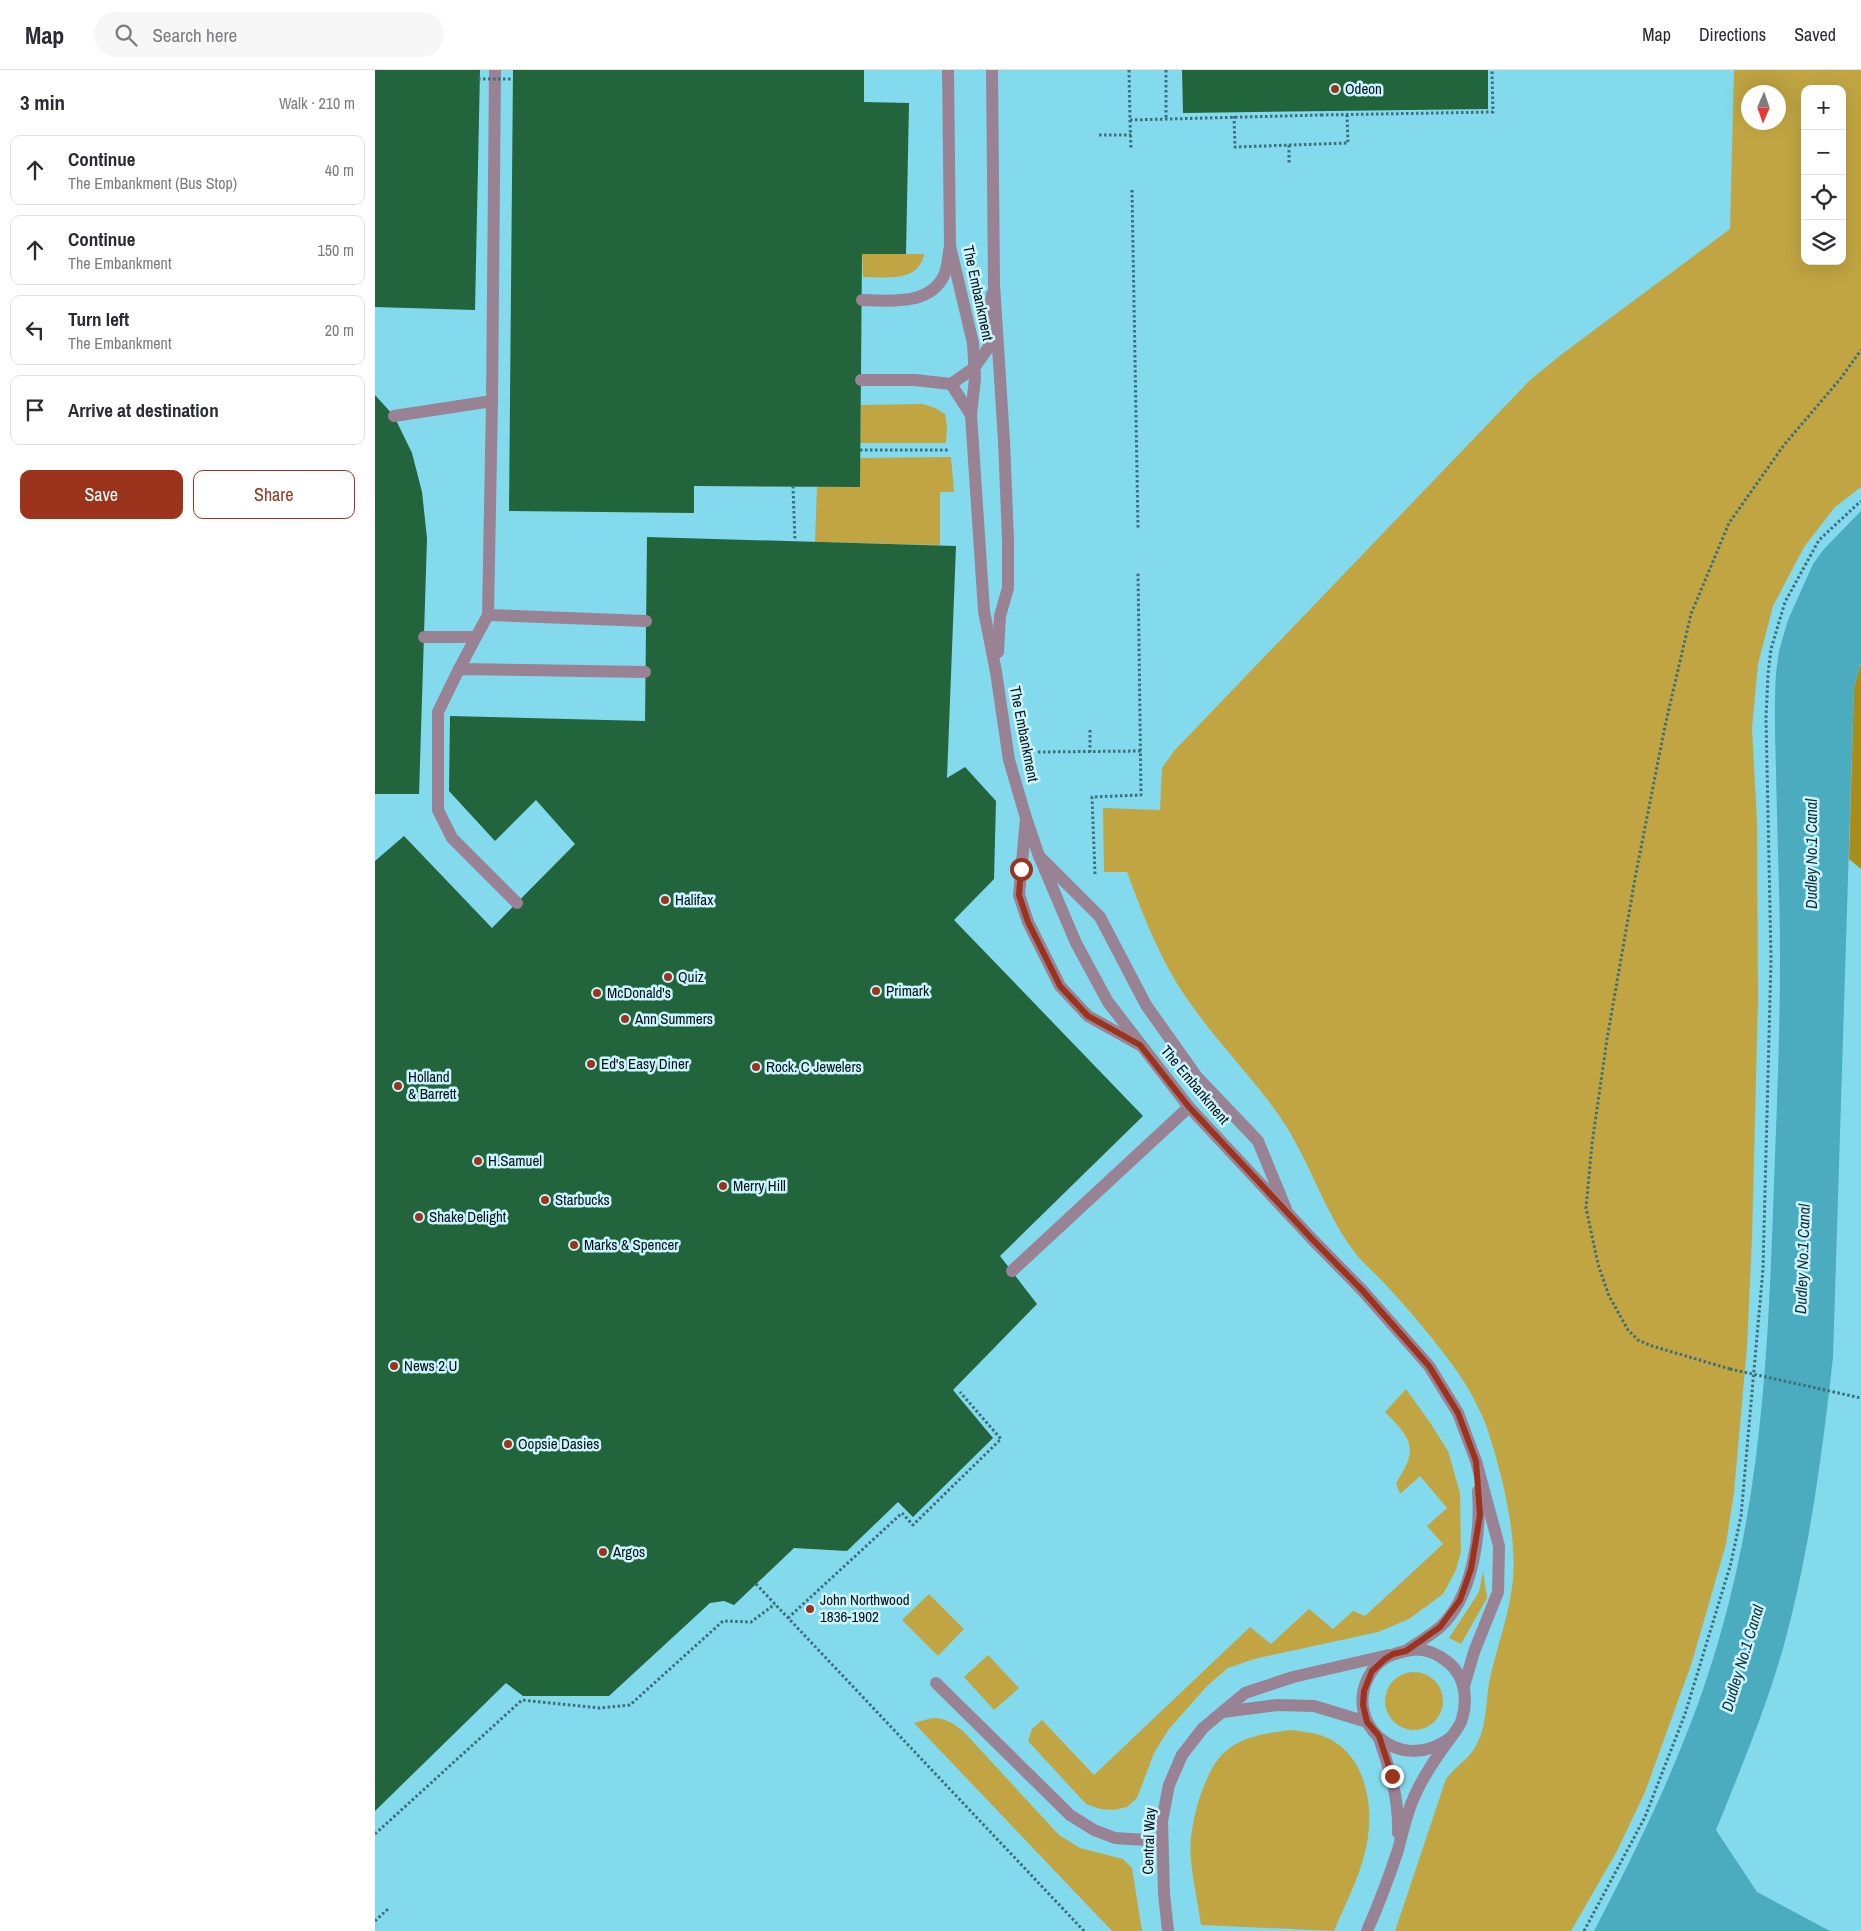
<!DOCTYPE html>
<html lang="en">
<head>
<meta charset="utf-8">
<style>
	:root { --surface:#fff; --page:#f7f7f7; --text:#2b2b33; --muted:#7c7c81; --line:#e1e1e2; --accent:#9c331d }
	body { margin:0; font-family:"Archivo Narrow",sans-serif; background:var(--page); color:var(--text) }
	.controls { position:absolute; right:15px; top:15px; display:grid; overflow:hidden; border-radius:10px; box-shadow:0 5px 20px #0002 }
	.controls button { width:45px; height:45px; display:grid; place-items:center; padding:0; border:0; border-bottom:1px solid var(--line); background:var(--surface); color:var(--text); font:25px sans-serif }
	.compass { position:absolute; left:1366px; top:15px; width:45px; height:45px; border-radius:50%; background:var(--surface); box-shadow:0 5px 20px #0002; rotate:182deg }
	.stop { position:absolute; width:15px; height:15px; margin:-11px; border:4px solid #9c331d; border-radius:50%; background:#fff }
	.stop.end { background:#9c331d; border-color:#fff; box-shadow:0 1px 5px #0008 }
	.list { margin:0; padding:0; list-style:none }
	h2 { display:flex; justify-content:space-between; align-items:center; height:65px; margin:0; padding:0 20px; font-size:21px }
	h2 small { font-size:16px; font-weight:400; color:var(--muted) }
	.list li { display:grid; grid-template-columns:32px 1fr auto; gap:15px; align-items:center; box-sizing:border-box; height:70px; margin:0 10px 10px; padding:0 10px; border:1px solid var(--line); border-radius:10px }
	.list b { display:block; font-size:19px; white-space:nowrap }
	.list p { margin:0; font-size:16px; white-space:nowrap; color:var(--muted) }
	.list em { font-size:16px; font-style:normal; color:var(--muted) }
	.actions { display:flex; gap:10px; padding:15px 20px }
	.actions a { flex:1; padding:11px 0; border:1px solid var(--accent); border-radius:10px; text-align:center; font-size:18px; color:var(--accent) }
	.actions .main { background:var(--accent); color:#fff }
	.icon { flex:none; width:28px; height:28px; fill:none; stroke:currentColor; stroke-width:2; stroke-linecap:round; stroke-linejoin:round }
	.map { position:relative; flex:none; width:1486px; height:1861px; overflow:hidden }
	header { display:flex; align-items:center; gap:30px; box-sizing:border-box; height:70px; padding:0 25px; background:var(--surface); border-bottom:1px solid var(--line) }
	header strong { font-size:24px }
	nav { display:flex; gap:28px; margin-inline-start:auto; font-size:18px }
	.search { width:350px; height:45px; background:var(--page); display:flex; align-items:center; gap:12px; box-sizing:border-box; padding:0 18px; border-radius:28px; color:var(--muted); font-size:19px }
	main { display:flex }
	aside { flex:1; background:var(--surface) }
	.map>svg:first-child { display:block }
	.green { fill:#c1a542; fill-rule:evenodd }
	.forest { fill:#a98d1c }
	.water { fill:#4bacbf }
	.building { fill:#22643c }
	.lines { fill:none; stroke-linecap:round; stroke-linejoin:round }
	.path { stroke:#3d6e7a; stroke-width:3; stroke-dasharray:2.5 2.5; stroke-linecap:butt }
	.lane { stroke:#9a8295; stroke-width:12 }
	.street { stroke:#9a8295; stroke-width:12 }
	.path-bridge { stroke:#3d6e7a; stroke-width:3; stroke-dasharray:2.5 2.5; stroke-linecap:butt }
	.route { stroke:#9c331d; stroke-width:6 }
	.poi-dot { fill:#9c331d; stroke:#cbf4fd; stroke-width:2 }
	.labels { text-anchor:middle; stroke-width:5; stroke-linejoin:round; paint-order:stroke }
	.poi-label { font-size:15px; fill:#001217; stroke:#cbf4fd; text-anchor:start }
	.street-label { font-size:15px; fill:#001217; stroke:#cbf4fd }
	.water-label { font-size:16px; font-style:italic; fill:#102e34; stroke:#cbf4fd }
</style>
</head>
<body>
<header>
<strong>Map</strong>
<div class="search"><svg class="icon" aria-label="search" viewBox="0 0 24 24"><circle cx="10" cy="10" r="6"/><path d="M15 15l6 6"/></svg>Search here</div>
<nav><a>Map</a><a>Directions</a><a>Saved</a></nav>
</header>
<main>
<aside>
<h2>3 min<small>Walk · 210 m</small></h2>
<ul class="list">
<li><svg class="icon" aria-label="ahead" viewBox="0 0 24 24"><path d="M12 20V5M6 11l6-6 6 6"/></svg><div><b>Continue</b><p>The Embankment (Bus Stop)</p></div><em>40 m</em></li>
<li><svg class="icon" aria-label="ahead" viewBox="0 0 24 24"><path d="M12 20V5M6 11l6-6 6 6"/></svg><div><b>Continue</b><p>The Embankment</p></div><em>150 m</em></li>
<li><svg class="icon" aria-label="left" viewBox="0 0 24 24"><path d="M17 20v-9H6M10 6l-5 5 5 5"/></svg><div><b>Turn left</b><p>The Embankment</p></div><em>20 m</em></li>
<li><svg class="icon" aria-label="arrive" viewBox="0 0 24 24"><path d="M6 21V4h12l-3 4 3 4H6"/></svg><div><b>Arrive at destination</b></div></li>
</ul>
<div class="actions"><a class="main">Save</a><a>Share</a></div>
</aside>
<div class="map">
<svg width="1486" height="1861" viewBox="0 0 1486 1861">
	<rect width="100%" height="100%" fill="#83daed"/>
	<!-- green -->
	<g class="green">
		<path d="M1359 0H1486V417L1460 437 1429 477 1398 536 1383 594 1377 658 1382 751 1383 930 1377 1168 1372 1277 1359 1422 1351 1474 1317 1592 1270 1722 1242 1781 1196 1861H1020L1071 1709C1079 1698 1092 1690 1099 1679 1113 1658 1110 1631 1115 1608 1122 1577 1133 1548 1137 1517 1144 1471 1127 1403 1112 1358 1107 1343 1095 1321 1086 1307 1064 1275 1037 1243 1010 1214 1000 1203 987 1193 978 1180 950 1142 936 1096 911 1056 884 1014 847 978 818 937 788 897 769 848 752 802H729L728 738 785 740 787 698 799 681 1155 310 1187 284 1355 159ZM1430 19H1467V191H1430ZM1374 22H1404V52H1374Z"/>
		<path d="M487 184H549C544 213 510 207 488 207Z"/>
		<polygon points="548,334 560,338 570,344 572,356 571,373 485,373 486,335"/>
		<polygon points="576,387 579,422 565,422 565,475 440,472 442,417 485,417 485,388"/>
		<path d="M1031 1319 1054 1351 1073 1381 1085 1423 1086 1481 1081 1500 1068 1524 1034 1549 1003 1562 879 1589 853 1598 832 1616 794 1659 779 1683 762 1728 752 1737 739 1740 725 1739 711 1734 653 1671 657 1659 667 1650 719 1705 875 1557 896 1574 934 1539 958 1559 978 1541 990 1546 1068 1474 1052 1456 1072 1438 1045 1406 1025 1424 1021 1413C1044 1379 1037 1369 1010 1342Z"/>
		<polygon points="1108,1501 1112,1528 1086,1574 1074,1568 1104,1522"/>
		<polygon points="554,1524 589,1559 563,1586 527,1550"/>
		<polygon points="613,1585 644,1618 619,1640 589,1607"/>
		<circle cx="1039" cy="1631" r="29"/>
		<path d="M557 1648C571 1648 578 1653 589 1662L684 1765 705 1778 748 1789 757 1798 767 1861H737L539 1653Z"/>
		<path d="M917 1660C930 1662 943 1663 955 1669 994 1690 1000 1744 990 1782 984 1809 969 1836 959 1861L826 1855C823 1833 818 1812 816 1790 812 1761 828 1699 852 1680 869 1666 896 1662 917 1660Z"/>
	</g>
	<!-- forest -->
	<polygon class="forest" points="1486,593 1486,799 1474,789 1479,617"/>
	<!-- water -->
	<path class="water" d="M1486 441V593L1479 617 1458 1287C1447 1386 1434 1486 1407 1582 1389 1643 1365 1701 1341 1760L1382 1822 1455 1861H1219C1271 1762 1320 1660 1349 1551 1386 1416 1393 1280 1398 1141 1401 1057 1405 972 1405 888 1405 826 1402 763 1401 700 1400 668 1399 636 1401 603L1404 581 1413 550 1438 494 1449 479Z"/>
	<!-- building -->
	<g class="building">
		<polygon points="0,0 105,0 100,240 0,237"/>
		<polygon points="138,0 489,0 489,32 534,33 531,184 487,184 485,417 319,416 319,443 134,441"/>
		<polygon points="807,0 1113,0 1113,39 808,43"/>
		<polygon points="0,325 19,346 37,383 47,422 52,468 44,724 0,724"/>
		<polygon points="272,467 581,476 572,708 590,697 621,731 619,809 579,850 768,1046 625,1186 662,1234 578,1320 618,1368 538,1447 523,1432 472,1481 419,1478 359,1535 349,1531 335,1533 234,1626 148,1626 131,1613 0,1741 0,791 29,766 117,858 200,774 161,730 120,771 74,721 75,646 270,651"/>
	</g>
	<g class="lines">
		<!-- path -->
		<g class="path">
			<polyline points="754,0 755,50 946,45 947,41"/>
			<polyline points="791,0 791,49"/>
			<polyline points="946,45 1118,42 1117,0"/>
			<polyline points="859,46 860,77 973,73 972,45"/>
			<polyline points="755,50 756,78"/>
			<polyline points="724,65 756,65"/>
			<polyline points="914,75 914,94"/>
			<polyline points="757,120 763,458"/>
			<polyline points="485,380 574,380"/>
			<polyline points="418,416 420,472"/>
			<polyline points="715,660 715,682"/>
			<polyline points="663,682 766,681"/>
			<polyline points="720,804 717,727 766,725 763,502"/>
			<polyline points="1355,1299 1277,1276 1263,1270 1253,1260 1234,1226 1223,1194 1211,1138 1217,1074 1232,969 1261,803 1290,656 1316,544 1354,453 1409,375 1466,308 1486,280"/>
			<polyline points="381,1514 709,1861"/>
			<polyline points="413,1548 527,1443 538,1455 626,1369 585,1322"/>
			<polyline points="0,1764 147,1630 224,1638 255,1635 348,1551 376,1552 400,1534"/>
			<polyline points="0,1851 14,1838"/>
			<polyline points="1209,1861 1270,1747 1310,1644 1356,1493 1366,1446 1388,1199 1396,889 1391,648 1393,604 1396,579 1410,532 1444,470 1486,431"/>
		</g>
		<!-- lane -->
		<g class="lane">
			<path d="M487 230C515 231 557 236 570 203 573 195 573 185 575 176"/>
			<polyline points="486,310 540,310 576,314 599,298 614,277 614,245 617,224"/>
			<polyline points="576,314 596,345"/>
			<polyline points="117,331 120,0"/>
			<polyline points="19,346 117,331 113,545"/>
			<polyline points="49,567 101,567 84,599"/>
			<polyline points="101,567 113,545 271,551"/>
			<polyline points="651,748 644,825 653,852 685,916 713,946 765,975"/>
			<polyline points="664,786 725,847 771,935 822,1007 883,1071 911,1139"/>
			<polyline points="142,833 77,768 63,740 63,642 84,599 270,602"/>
			<polyline points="637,1201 814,1037"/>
			<polyline points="561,1613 695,1745 719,1760 740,1768 787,1771"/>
		</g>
		<!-- street -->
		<g class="street">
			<polyline points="573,0 575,176 598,273 600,309 596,345 609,541 621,602 634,690 651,748 664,786 701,873 733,932 814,1037 937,1169 987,1220 1054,1296 1083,1343 1101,1391 1124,1476 1123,1522 1099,1582 1089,1616"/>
			<polyline points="617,0 619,214 629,371 633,469 633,518 625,546 623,582"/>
			<path d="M1032 1580C1043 1573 1054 1566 1064 1558 1098 1528 1106 1464 1103 1421"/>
			<polyline points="848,1642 902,1635 939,1636 992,1652"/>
			<path d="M1004 1668C1015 1701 1024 1727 1023 1763"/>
			<polyline points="793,1861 789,1824 787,1751 794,1715 807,1685 828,1658 870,1623 918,1607 1014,1585"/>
			<path d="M992 1861C1004 1834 1014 1807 1023 1780 1027 1764 1031 1747 1037 1732 1045 1711 1058 1692 1071 1674 1076 1667 1083 1659 1086 1652 1093 1632 1091 1607 1074 1593 1063 1584 1049 1578 1036 1580 1020 1583 1006 1587 997 1601 964 1650 1023 1707 1075 1668"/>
		</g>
		<!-- path-bridge -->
		<g class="path-bridge">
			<polyline points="103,9 138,9"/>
			<polyline points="1355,1299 1486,1328"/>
		</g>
	</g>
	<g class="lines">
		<!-- route -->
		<polyline class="route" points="646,799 644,825 653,852 685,916 713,946 765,975 814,1037 937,1169 987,1220 1054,1296 1083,1343 1101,1391 1105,1445 1096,1499 1085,1530 1065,1557 1031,1581 1018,1584 1010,1589 997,1601 989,1621 988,1635 992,1652 1004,1666 1017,1706"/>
	</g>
	<!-- markers -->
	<g class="poi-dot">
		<circle cx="960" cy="19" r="5"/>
		<circle cx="290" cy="830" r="5"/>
		<circle cx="293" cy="907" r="5"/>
		<circle cx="501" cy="921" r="5"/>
		<circle cx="222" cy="923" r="5"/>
		<circle cx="250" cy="949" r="5"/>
		<circle cx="216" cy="994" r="5"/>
		<circle cx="381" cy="997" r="5"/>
		<circle cx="23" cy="1016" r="5"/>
		<circle cx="103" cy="1091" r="5"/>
		<circle cx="348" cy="1116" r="5"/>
		<circle cx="170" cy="1130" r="5"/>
		<circle cx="44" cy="1147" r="5"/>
		<circle cx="199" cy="1175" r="5"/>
		<circle cx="19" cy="1296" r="5"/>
		<circle cx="133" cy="1374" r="5"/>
		<circle cx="228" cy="1482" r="5"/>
		<circle cx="435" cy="1539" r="5"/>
	</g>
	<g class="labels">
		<!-- poi labels -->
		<g class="poi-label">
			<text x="970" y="24">Odeon</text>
			<text x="300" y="835">Halifax</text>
			<text x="303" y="912">Quiz</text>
			<text x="511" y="926">Primark</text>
			<text x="232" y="928">McDonald's</text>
			<text x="260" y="954">Ann Summers</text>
			<text x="226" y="999">Ed's Easy Diner</text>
			<text x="391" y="1002">Rock. C Jewelers</text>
			<text x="33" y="1012">Holland<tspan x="33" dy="17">&amp; Barrett</tspan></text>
			<text x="113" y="1096">H.Samuel</text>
			<text x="358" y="1121">Merry Hill</text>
			<text x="180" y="1135">Starbucks</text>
			<text x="54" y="1152">Shake Delight</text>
			<text x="209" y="1180">Marks &amp; Spencer</text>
			<text x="29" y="1301">News 2 U</text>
			<text x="143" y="1379">Oopsie Dasies</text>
			<text x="238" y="1487">Argos</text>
			<text x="445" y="1535">John Northwood<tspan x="445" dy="17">1836-1902</tspan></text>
		</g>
		<!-- street labels -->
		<g class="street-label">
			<text transform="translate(603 223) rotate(78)" y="5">The Embankment</text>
			<text transform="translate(649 664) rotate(79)" y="5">The Embankment</text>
			<text transform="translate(820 1015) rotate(50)" y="5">The Embankment</text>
			<text transform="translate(774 1771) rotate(-88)" y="5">Central Way</text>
		</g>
		<!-- water labels -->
		<g class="water-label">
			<text transform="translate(1436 784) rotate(-90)" y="6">Dudley No.1 Canal</text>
			<text transform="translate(1427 1189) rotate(-88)" y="6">Dudley No.1 Canal</text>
			<text transform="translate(1367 1588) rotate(-73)" y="6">Dudley No.1 Canal</text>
		</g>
	</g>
</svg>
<div class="controls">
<button>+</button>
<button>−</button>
<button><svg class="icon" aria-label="locate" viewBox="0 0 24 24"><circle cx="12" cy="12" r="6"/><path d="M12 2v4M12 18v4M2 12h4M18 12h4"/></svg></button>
<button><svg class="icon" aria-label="layers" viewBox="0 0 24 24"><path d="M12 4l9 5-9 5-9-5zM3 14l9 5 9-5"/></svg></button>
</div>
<svg class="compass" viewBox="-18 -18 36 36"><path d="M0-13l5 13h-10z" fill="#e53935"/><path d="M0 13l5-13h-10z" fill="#7c7c81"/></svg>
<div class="stop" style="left:646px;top:799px"></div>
<div class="stop end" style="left:1017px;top:1706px"></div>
</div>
</main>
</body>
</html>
